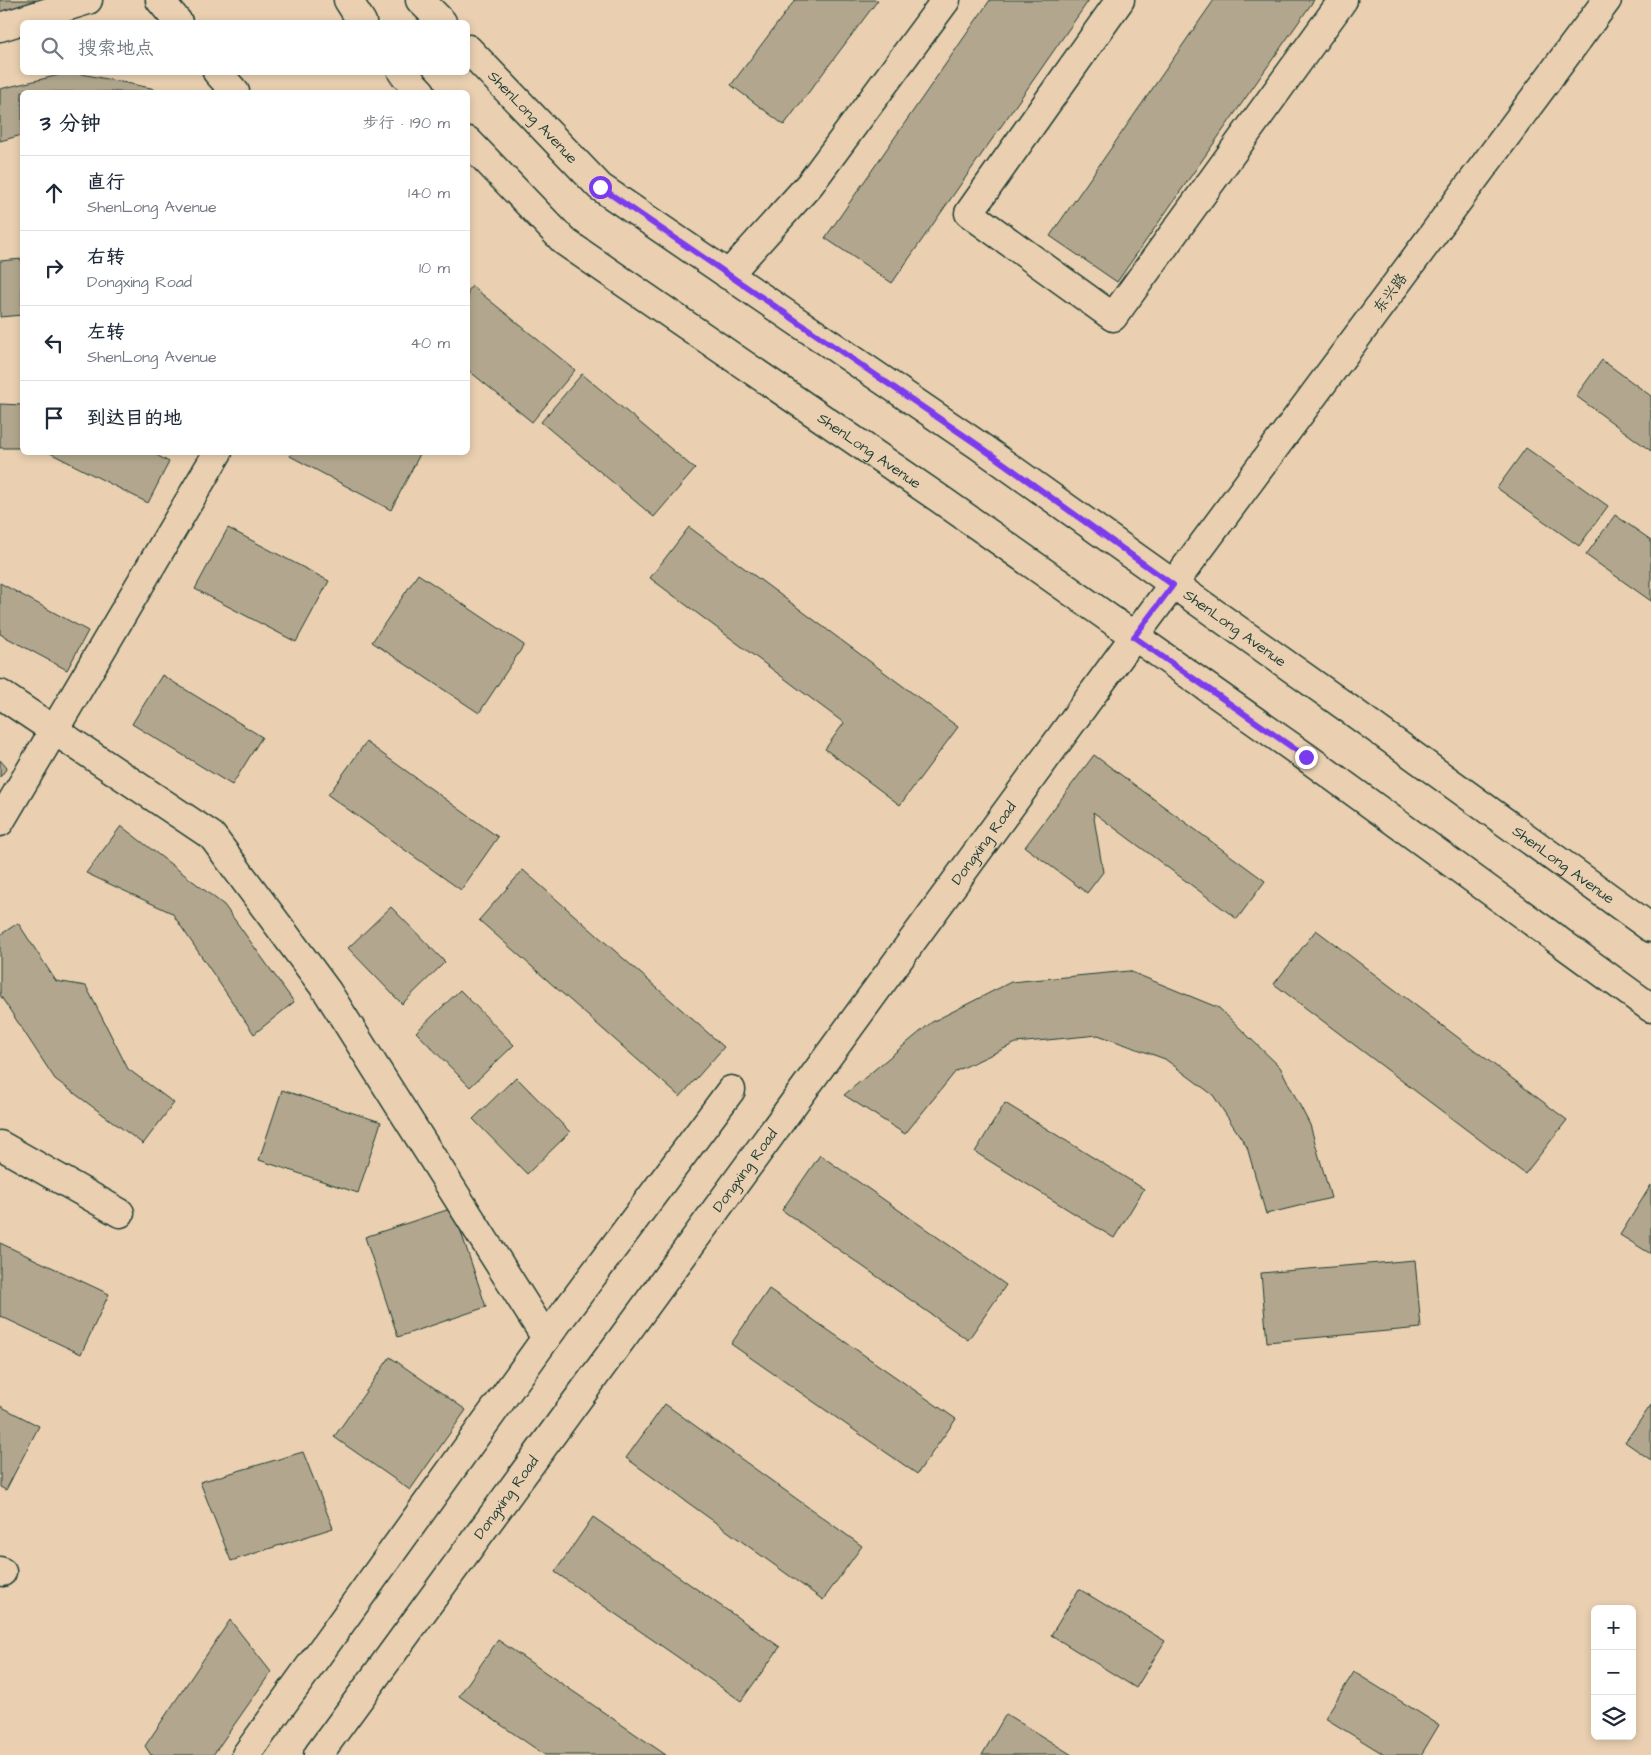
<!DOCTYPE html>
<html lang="zh">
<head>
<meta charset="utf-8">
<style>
	:root { --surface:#fff; --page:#f6f6f7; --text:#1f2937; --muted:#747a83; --line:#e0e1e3 }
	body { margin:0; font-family:"Architects Daughter","LXGW WenKai TC",sans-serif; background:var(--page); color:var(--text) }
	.controls { position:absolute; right:15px; bottom:15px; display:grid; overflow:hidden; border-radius:8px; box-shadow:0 2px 8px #0003 }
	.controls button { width:45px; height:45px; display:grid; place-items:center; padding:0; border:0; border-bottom:1px solid var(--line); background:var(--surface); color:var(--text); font:25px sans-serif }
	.stop { position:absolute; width:15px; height:15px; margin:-11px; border:4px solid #7c3aed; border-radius:50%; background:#fff }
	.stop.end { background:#7c3aed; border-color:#fff; box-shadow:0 1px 5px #0008 }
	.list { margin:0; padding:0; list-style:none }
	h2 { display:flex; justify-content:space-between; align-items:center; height:65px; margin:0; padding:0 20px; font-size:21px }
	h2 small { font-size:16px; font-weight:400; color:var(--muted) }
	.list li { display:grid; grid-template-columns:32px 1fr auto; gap:15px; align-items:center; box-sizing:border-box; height:75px; padding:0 20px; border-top:1px solid var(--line) }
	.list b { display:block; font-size:19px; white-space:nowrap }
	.list p { margin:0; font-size:16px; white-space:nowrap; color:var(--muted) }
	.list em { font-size:16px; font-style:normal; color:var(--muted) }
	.icon { flex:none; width:28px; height:28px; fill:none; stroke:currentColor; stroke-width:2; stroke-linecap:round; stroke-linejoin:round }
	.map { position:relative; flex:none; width:1651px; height:1755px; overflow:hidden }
	.search { position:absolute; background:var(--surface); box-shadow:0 2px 8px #0003; left:20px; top:20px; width:450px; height:55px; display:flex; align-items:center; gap:12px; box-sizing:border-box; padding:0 18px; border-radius:8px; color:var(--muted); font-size:19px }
	.panel { position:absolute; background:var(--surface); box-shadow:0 2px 8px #0003; left:20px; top:90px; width:450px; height:365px; border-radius:8px }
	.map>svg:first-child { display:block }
	.building { fill:#b2a78e; stroke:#1f3d34 }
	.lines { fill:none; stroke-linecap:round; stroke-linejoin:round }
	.minor-casing { stroke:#1f3d34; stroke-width:31 }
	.major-casing { stroke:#1f3d34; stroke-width:31 }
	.minor { stroke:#ead0b1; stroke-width:28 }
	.major { stroke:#ead0b1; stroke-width:28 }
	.route { stroke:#7c3aed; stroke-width:6 }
	.labels { text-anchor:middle; stroke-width:4.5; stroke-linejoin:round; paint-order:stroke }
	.street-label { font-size:15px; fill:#1f3d34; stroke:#ead0b1 }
</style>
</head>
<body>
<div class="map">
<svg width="1651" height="1755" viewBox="0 0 1651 1755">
	<rect width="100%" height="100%" fill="#ead0b1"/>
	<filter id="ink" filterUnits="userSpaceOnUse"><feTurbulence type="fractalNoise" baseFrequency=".02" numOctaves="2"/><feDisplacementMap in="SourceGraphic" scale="10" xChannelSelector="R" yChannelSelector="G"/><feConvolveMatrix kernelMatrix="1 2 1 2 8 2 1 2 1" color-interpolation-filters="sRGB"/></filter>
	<g filter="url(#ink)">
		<!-- building -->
		<g class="building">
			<polygon points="0,0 36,0 0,14"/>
			<polygon points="795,0 878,0 784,125 731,85"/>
			<polygon points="990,0 1089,0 892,283 825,238"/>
			<polygon points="1214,0 1314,0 1117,282 1050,236"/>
			<polygon points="72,72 151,88 159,92 22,92 22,135 0,141 0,89"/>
			<polygon points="22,259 22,315 0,317 0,261"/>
			<polygon points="472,286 575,370 532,422 468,370 468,291"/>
			<polygon points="1602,360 1651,396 1651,451 1576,396"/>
			<polygon points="582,374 695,469 654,517 541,422"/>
			<polygon points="0,404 22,405 22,448 0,448"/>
			<polygon points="1526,448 1608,506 1579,546 1497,488"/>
			<polygon points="48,452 151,452 169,462 148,503"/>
			<polygon points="292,452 421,452 391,510 290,456"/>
			<polygon points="1615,515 1651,540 1651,601 1586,555"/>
			<polygon points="689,527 958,727 900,805 825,749 844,723 650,578"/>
			<polygon points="228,528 329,581 296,642 195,589"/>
			<polygon points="418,574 524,645 479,713 372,642"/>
			<polygon points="0,583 88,631 67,670 0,634"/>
			<polygon points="162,675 262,737 232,785 132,724"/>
			<polygon points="366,742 498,837 461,890 328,795"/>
			<polygon points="1094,755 1265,881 1237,919 1093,812 1103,872 1087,893 1025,847"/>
			<polygon points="0,760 7,768 0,777"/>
			<polygon points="121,826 224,905 294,1002 254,1034 172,913 86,873"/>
			<polygon points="523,870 724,1047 680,1097 479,920"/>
			<polygon points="391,907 445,962 402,1004 348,948"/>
			<polygon points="18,923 56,981 86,986 128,1069 174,1103 143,1144 55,1079 0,995 0,935"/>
			<polygon points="1316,930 1567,1120 1525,1174 1274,984"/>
			<polygon points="1129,971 1219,1008 1280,1067 1310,1125 1331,1198 1266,1214 1247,1147 1213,1095 1165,1059 1098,1035 1016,1043 956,1071 905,1134 844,1095 932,1022 1011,982"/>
			<polygon points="460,990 514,1045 470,1087 416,1032"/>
			<polygon points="516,1077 570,1132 527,1174 473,1119"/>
			<polygon points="282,1090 381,1122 358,1193 259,1160"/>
			<polygon points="1005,1103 1144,1189 1114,1238 975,1152"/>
			<polygon points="820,1155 1006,1285 968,1340 782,1210"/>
			<polygon points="1651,1185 1651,1254 1620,1235"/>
			<polygon points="453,1208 486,1307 398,1337 365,1237"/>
			<polygon points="0,1243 109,1294 81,1354 0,1316"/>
			<polygon points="1415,1260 1421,1328 1267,1342 1261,1273"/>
			<polygon points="769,1289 956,1419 917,1474 731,1344"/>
			<polygon points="390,1357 466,1410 410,1490 334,1437"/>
			<polygon points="665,1404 862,1546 823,1600 626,1458"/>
			<polygon points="1651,1405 1651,1460 1625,1442"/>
			<polygon points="0,1406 39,1426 6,1490 0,1487"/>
			<polygon points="303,1452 333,1528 231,1561 200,1482"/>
			<polygon points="593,1517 780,1647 741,1701 555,1572"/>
			<polygon points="1079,1589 1165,1641 1136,1688 1051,1635"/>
			<polygon points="230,1620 271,1672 213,1755 151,1755 145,1746"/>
			<polygon points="498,1640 666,1755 545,1755 459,1696"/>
			<polygon points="1354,1672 1439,1725 1421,1755 1385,1755 1325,1718"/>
			<polygon points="1006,1714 1072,1755 982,1755"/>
		</g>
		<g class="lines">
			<!-- minor casing -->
			<g class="minor-casing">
				<g id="minor">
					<polyline points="160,0 178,22"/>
					<polyline points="1120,0 969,213 1113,317 1343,0"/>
					<polyline points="0,27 88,0"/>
					<polyline points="217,72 235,92"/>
					<polyline points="728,275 810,184 946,0"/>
					<polyline points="0,694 212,836 327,991 546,1338"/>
					<polyline points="0,822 218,452"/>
					<polyline points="0,1145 120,1213"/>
					<polyline points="0,1571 2,1572"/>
					<polyline points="246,1755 546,1338 731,1090"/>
					<path id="s1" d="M318 1755 1134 637 1607 0"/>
				</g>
			</g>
			<!-- major casing -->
			<g class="major-casing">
				<g id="major">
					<polyline points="348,0 362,22"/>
					<polyline points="420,0 442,22"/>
					<path id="s2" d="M468 49 600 187 978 445 1349 709 1651 928"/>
					<polyline points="402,72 421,92"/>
					<path id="s3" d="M468 141 565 242 940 499 1306 757 1651 1008"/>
				</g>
			</g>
			<!-- minor -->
			<use href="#minor" class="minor"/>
			<!-- major -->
			<use href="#major" class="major"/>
		</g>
	</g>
	<g class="lines" filter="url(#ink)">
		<!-- route -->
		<polyline class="route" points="600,187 978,445 1173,585 1134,637 1306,757"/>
	</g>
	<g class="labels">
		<!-- street labels -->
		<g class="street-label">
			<text dy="5" stroke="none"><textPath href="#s2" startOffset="94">ShenLong Avenue</textPath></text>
			<text transform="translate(1390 293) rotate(-53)" y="5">东兴路</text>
			<text dy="5" stroke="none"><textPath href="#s3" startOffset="509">ShenLong Avenue</textPath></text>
			<text dy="5" stroke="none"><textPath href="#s2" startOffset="964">ShenLong Avenue</textPath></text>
			<text dy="5" stroke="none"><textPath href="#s1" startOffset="1129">Dongxing Road</textPath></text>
			<text dy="5" stroke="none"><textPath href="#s2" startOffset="1369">ShenLong Avenue</textPath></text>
			<text dy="5" stroke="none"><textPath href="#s1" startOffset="724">Dongxing Road</textPath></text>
			<text dy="5" stroke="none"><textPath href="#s1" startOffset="319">Dongxing Road</textPath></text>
		</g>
	</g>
</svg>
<div class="controls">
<button>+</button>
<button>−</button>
<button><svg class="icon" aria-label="layers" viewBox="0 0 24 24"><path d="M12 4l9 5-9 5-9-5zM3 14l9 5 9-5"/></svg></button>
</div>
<div class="stop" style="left:600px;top:187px"></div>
<div class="stop end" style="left:1306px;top:757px"></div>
<div class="search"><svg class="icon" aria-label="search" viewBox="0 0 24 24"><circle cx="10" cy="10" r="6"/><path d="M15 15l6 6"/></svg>搜索地点</div>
<section class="panel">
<h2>3 分钟<small>步行 · 190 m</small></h2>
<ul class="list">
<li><svg class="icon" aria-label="ahead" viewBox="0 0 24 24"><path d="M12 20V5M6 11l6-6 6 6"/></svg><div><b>直行</b><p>ShenLong Avenue</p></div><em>140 m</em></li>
<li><svg class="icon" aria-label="right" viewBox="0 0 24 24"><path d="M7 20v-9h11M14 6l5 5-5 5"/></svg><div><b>右转</b><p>Dongxing Road</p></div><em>10 m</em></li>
<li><svg class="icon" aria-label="left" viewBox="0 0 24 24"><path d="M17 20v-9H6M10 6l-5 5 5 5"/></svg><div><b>左转</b><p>ShenLong Avenue</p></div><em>40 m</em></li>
<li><svg class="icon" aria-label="arrive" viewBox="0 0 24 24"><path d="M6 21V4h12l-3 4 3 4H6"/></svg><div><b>到达目的地</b></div></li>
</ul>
</section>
</div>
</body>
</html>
